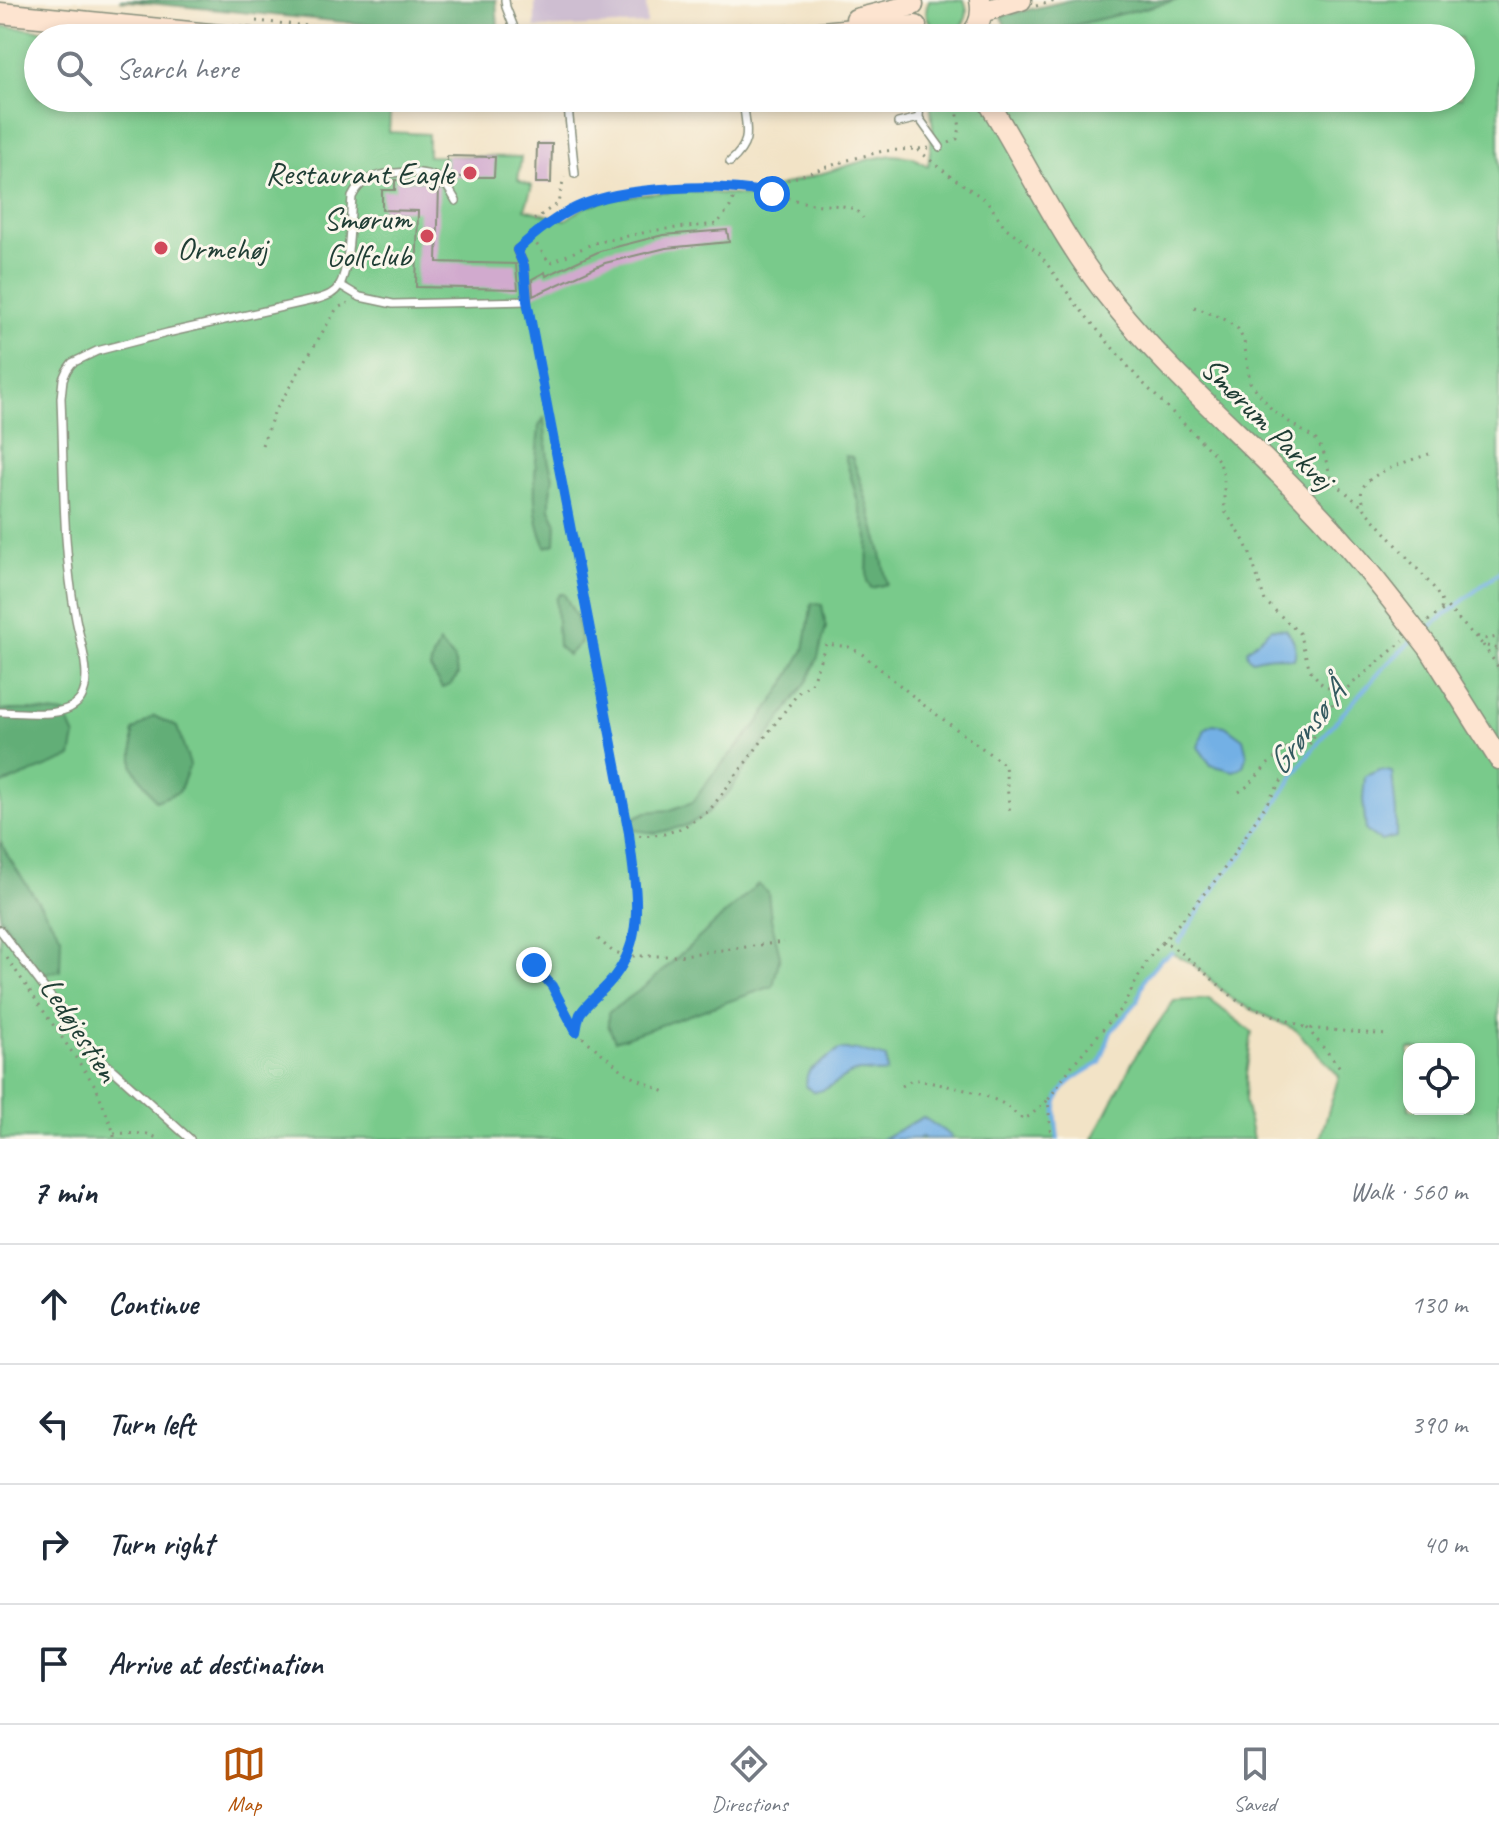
<!DOCTYPE html>
<html lang="en">
<head>
<meta charset="utf-8">
<style>
	:root { --surface:#fff; --page:#f2f2f3; --text:#1f2937; --muted:#747a83; --line:#e0e1e3; --accent:#b45309 }
	body { margin:0; font-family:Caveat,sans-serif; background:var(--page); color:var(--text) }
	.controls { position:absolute; right:24px; bottom:24px; display:grid; overflow:hidden; border-radius:16px; box-shadow:0 4px 12px #0003 }
	.controls button { width:72px; height:72px; display:grid; place-items:center; padding:0; border:0; border-bottom:2px solid var(--line); background:var(--surface); color:var(--text); font:40px sans-serif }
	.stop { position:absolute; width:24px; height:24px; margin:-18px; border:6px solid #1a73e8; border-radius:50%; background:#fff }
	.stop.end { background:#1a73e8; border-color:#fff; box-shadow:0 2px 8px #0008 }
	.list { margin:0; padding:0; list-style:none }
	h2 { display:flex; justify-content:space-between; align-items:center; height:104px; margin:0; padding:0 32px; font-size:34px }
	h2 small { font-size:26px; font-weight:400; color:var(--muted) }
	.list li { display:grid; grid-template-columns:52px 1fr auto; gap:24px; align-items:center; box-sizing:border-box; height:120px; padding:0 32px; border-top:2px solid var(--line) }
	.list b { display:block; font-size:30px; white-space:nowrap }
	.list em { font-size:26px; font-style:normal; color:var(--muted) }
	.icon { flex:none; width:44px; height:44px; fill:none; stroke:currentColor; stroke-width:2; stroke-linecap:round; stroke-linejoin:round }
	.map { position:relative; flex:none; width:1499px; height:1139px; overflow:hidden }
	.search { position:absolute; background:var(--surface); box-shadow:0 4px 12px #0003; left:24px; right:24px; top:24px; height:88px; display:flex; align-items:center; gap:20px; box-sizing:border-box; padding:0 28px; border-radius:44px; color:var(--muted); font-size:30px }
	.sheet { height:584px; background:var(--surface) }
	nav { display:flex; justify-content:space-around; align-items:center; box-sizing:border-box; height:112px; border-top:2px solid var(--line); background:var(--surface); font-size:22px; color:var(--muted) }
	nav a { display:grid; justify-items:center; gap:4px }
	nav .on { color:var(--accent) }
	.map>svg:first-child { display:block }
	.industrial { fill:#cebed1 }
	.green { fill:#79ca8b; stroke:#4c8460; stroke-width:2; fill-rule:evenodd }
	.forest { fill:#62ae77; stroke:#407656; stroke-width:2 }
	.water { fill:#73b0e5; stroke:#49768c; stroke-width:2 }
	.lines { fill:none; stroke-linecap:round; stroke-linejoin:round }
	.stream { stroke:#73b0e5; stroke-width:4 }
	.building { fill:#d1aace }
	.lane-casing { stroke:#88907d; stroke-width:10 }
	.secondary-casing { stroke:#88907d; stroke-width:23 }
	.path { stroke:#88907d; stroke-width:3; stroke-dasharray:2 6; stroke-linecap:butt }
	.lane { stroke:#fff; stroke-width:7 }
	.secondary { stroke:#fde4d0; stroke-width:20 }
	.secondary-bridge-casing { stroke:#88907d; stroke-width:23; stroke-linecap:butt }
	.secondary-bridge { stroke:#fde4d0; stroke-width:20 }
	.route { stroke:#1a73e8; stroke-width:10 }
	.poi-dot { fill:#d1495b; stroke:#fbf7ec; stroke-width:3 }
	.labels { text-anchor:middle; stroke-width:6; stroke-linejoin:round; paint-order:stroke }
	.poi-label { font-size:32px; fill:#1f3d34; stroke:#fbf7ec; text-anchor:end }
	.street-label { font-size:32px; fill:#1f3d34; stroke:#fbf7ec }
	.water-label { font-size:34px; font-style:italic; fill:#345a60; stroke:#fbf7ec }
</style>
</head>
<body>
<div class="map">
<svg width="1499" height="1139" viewBox="0 0 1499 1139">
	<rect width="100%" height="100%" fill="#fbf7ec"/>
	<filter id="ink" filterUnits="userSpaceOnUse"><feTurbulence type="fractalNoise" baseFrequency=".0125" numOctaves="2"/><feDisplacementMap in="SourceGraphic" scale="16" xChannelSelector="R" yChannelSelector="G"/><feConvolveMatrix kernelMatrix="1 2 1 2 8 2 1 2 1" color-interpolation-filters="sRGB"/></filter>
	<filter id="wash" filterUnits="userSpaceOnUse"><feTurbulence type="fractalNoise" baseFrequency=".006" numOctaves="4" result="noise"/><feDisplacementMap in="SourceGraphic" scale="32" xChannelSelector="R" yChannelSelector="G"/><feGaussianBlur stdDeviation="1.8" result="paint"/><feColorMatrix in="noise" values="0 0 0 0 0 0 0 0 0 0 0 0 0 0 0 0 0 1.4 0 .05"/><feComposite in="paint" operator="in"/></filter>
	<g filter="url(#wash)">
		<rect width="100%" height="100%" fill="#f2e3c6"/>
		<!-- industrial -->
		<polygon class="industrial" points="535,0 646,0 647,24 535,28"/>
		<!-- green -->
		<g class="green">
			<path d="M929 0H964C981 41 912 39 929 0Z"/>
			<path d="M1177 0H1499V1139H1320L1339 1076 1296 1030 1234 1001 1193 964 1172 953 1161 960 1145 978 1137 1002 1111 1032 1100 1063C1082 1074 1059 1083 1056 1107 1055 1117 1057 1129 1058 1139H0V26L121 38H38V98H391L389 132 428 134V156L521 157 518 180 532 186 525 209 565 220 586 206 610 199 646 194 694 191 746 196 870 159 892 155 912 157 928 166 933 130 930 98H1461V38H1023ZM1409 1049H1469V1109H1409Z"/>
			<polygon points="1209,999 1252,1032 1246,1075 1245,1102 1253,1139 1093,1139 1136,1055 1174,1001"/>
		</g>
		<!-- forest -->
		<g class="forest">
			<polygon points="119,0 496,0 498,27 363,24"/>
			<polygon points="1070,0 1177,0 1023,38 1008,38 1002,16"/>
			<path d="M544 418 548 459 553 477 550 493V509L556 522 555 544 546 547C528 510 536 465 539 426Z"/>
			<path d="M845 456 852 457C867 498 880 541 887 584L871 588 867 581 868 538Z"/>
			<polygon points="560,594 564,594 577,618 581,642 568,655 558,646 556,599"/>
			<polygon points="812,603 822,605 826,627 818,657 808,680 728,793 706,814 688,825 656,833 634,830 631,819 646,812 670,810 693,802 712,775 756,726 782,688 804,650"/>
			<polygon points="439,643 453,657 458,675 450,685 442,688 430,668 433,657"/>
			<polygon points="0,710 31,710 65,714 75,736 71,757 0,785"/>
			<polygon points="154,716 177,727 190,765 179,792 156,801 133,767 133,731"/>
			<polygon points="0,841 9,858 61,936 60,971 39,974 0,916"/>
			<polygon points="758,884 768,893 771,919 780,956 773,986 615,1041 608,1025 608,1013 647,985"/>
		</g>
		<!-- water -->
		<g class="water">
			<path d="M1272 628 1286 629C1293 638 1298 647 1294 659 1288 659 1283 657 1276 656 1268 656 1260 658 1252 660L1248 656 1247 650Z"/>
			<polygon points="1213,724 1225,726 1243,739 1247,755 1243,766 1234,771 1211,765 1198,747 1205,729"/>
			<polygon points="1380,770 1392,772 1396,813 1396,837 1381,841 1366,831 1363,799 1365,776"/>
			<path d="M839 1050H857L886 1058 887 1072C876 1075 865 1068 855 1072 840 1077 830 1091 813 1092L806 1086 807 1075 810 1070Z"/>
			<polygon points="923,1117 951,1136 951,1139 925,1139 922,1137 918,1139 882,1139"/>
		</g>
		<g class="lines">
			<!-- stream -->
			<g class="stream">
				<polyline points="1425,631 1499,572"/>
				<polyline points="1179,942 1220,880 1243,854 1303,762 1329,729 1388,663 1414,639"/>
				<path d="M1058 1139C1057 1129 1055 1117 1056 1107 1059 1083 1082 1074 1100 1063L1111 1032 1137 1002 1145 978 1161 959 1172 953"/>
			</g>
		</g>
		<g id="blocks">
			<!-- building -->
			<g class="building">
				<polygon points="537,144 552,144 551,183 536,183"/>
				<polygon points="447,156 495,157 494,177 477,177 477,178 447,176"/>
				<polygon points="395,180 425,181 439,186 437,262 516,264 518,289 416,287 418,211 382,210 382,190 395,190"/>
				<polygon points="727,230 729,242 666,248 605,263 533,296 532,279 545,272 546,276 600,251 663,235"/>
			</g>
		</g>
	</g>
	<g filter="url(#ink)">
		<use href="#blocks" fill-opacity="0" stroke="#88907d" stroke-width="2"/>
		<g class="lines">
			<!-- lane casing -->
			<g class="lane-casing">
				<g id="lane">
					<polyline points="505,0 506,7 518,38"/>
					<polyline points="567,98 575,174"/>
					<polyline points="920,98 919,118 940,147"/>
					<polyline points="898,123 919,118"/>
					<path d="M730 162C755 140 745 128 743 98"/>
					<polyline points="340,285 360,297 393,304 527,301 524,266 517,250"/>
					<path d="M0 712C23 712 67 720 81 698 93 679 80 640 76 619 62 547 64 471 61 398L63 379 67 370 72 363 97 351 167 333 318 299C327 296 334 294 339 286 350 269 350 219 352 197 355 191 358 186 364 182 380 171 424 168 441 180 447 184 452 194 456 201"/>
					<polyline points="0,930 93,1052 190,1139"/>
				</g>
			</g>
			<!-- secondary casing -->
			<g class="secondary-casing">
				<g id="secondary">
					<polyline points="982,12 1021,0"/>
					<polyline points="0,13 250,38"/>
					<polyline points="856,19 913,5"/>
					<polyline points="759,38 864,28 916,26"/>
					<path d="M967 38C980 28 983 15 980 0"/>
					<path d="M986 98C1029 167 1062 241 1114 304 1173 377 1245 437 1309 504 1346 542 1379 584 1411 625"/>
					<polyline points="1429,648 1499,759"/>
				</g>
			</g>
			<!-- path -->
			<g class="path">
				<polyline points="1036,6 1060,0"/>
				<polyline points="256,21 382,33 507,37"/>
				<polyline points="527,37 612,35 751,24"/>
				<polyline points="1039,98 1048,108"/>
				<polyline points="949,143 957,139 960,128 955,98"/>
				<polyline points="918,150 949,175 987,201 1005,227 1039,253 1075,303 1137,377 1213,453 1220,463 1224,477 1224,510 1242,537 1250,554 1265,601 1299,633 1310,670 1321,683 1340,694"/>
				<polyline points="757,190 848,160 883,151 931,148"/>
				<polyline points="534,220 558,203 564,177"/>
				<polyline points="532,238 550,263 594,243 657,230 717,224 730,207 737,190"/>
				<path d="M523 245C550 218 587 199 625 192 641 190 657 190 674 189 701 188 732 186 759 191 777 194 795 201 813 204 829 207 854 201 863 218"/>
				<polyline points="1194,307 1224,319 1238,329 1244,341 1250,382 1273,411 1316,440 1323,451 1331,477 1336,484 1365,509"/>
				<polyline points="529,309 629,833 643,836 664,834 682,828 709,811 799,692 811,684 826,644 849,647 862,654 925,706 1005,765 1010,815"/>
				<polyline points="262,445 274,413 337,308 348,303"/>
				<path d="M1429 454C1413 460 1367 472 1362 490 1360 495 1364 503 1365 509L1434 588 1442 602 1441 611"/>
				<polyline points="1428,621 1447,607 1483,645 1499,649"/>
				<path d="M1477 636C1485 640 1491 639 1499 636"/>
				<polyline points="1483,645 1499,668"/>
				<polyline points="1239,792 1249,785 1267,765 1285,749 1295,743 1317,726 1340,694 1403,641"/>
				<polyline points="598,939 612,951 627,956 676,956 784,942"/>
				<polyline points="1162,943 1220,875 1297,757 1312,741 1318,726"/>
				<polyline points="7,958 96,1087 114,1133 114,1139"/>
				<polyline points="534,965 552,986 576,1032 627,1074 667,1093"/>
				<polyline points="1307,1028 1343,1071"/>
				<path d="M576 1032C577 1027 578 1019 580 1014 588 1000 605 990 614 978 648 933 634 883 629 833"/>
				<path d="M902 1086 912 1080H918C946 1086 976 1090 1002 1103 1009 1107 1015 1114 1023 1119L1030 1116 1048 1100"/>
				<polyline points="114,1133 147,1134 160,1139"/>
				<polyline points="1051,1139 1048,1100 1073,1064 1123,1006 1148,959 1162,943 1168,944 1183,954 1239,1002 1307,1028 1388,1035"/>
			</g>
			<!-- lane -->
			<use href="#lane" class="lane"/>
			<!-- secondary -->
			<use href="#secondary" class="secondary"/>
			<!-- secondary-bridge casing -->
			<g class="secondary-bridge-casing">
				<polyline id="secondary-bridge" points="1411,625 1429,648"/>
			</g>
			<!-- secondary-bridge -->
			<use href="#secondary-bridge" class="secondary-bridge"/>
		</g>
	</g>
	<g class="lines" filter="url(#ink)">
		<!-- route -->
		<path class="route" d="M534 965 552 986 576 1032C577 1027 578 1019 580 1014 588 1001 605 990 614 977 648 933 634 884 629 833L527 301 524 266 517 250C534 234 555 217 577 207 624 185 722 183 772 194"/>
	</g>
	<!-- markers -->
	<g class="poi-dot">
		<circle cx="470" cy="173" r="8"/>
		<circle cx="427" cy="236" r="8"/>
		<circle cx="161" cy="248" r="8"/>
	</g>
	<g class="labels">
		<!-- poi labels -->
		<g class="poi-label">
			<text x="454" y="184">Restaurant Eagle</text>
			<text x="411" y="229">Smørum<tspan x="411" dy="37">Golfclub</tspan></text>
			<text x="177" y="259" text-anchor="start">Ormehøj</text>
		</g>
		<!-- street labels -->
		<g class="street-label">
			<text transform="translate(1268 423) rotate(45)" y="11">Smørum Parkvej</text>
			<text transform="translate(80 1029) rotate(57)" y="11">Ledøjestien</text>
		</g>
		<!-- water labels -->
		<g class="water-label">
			<text transform="translate(1305 728) rotate(-52)" y="12">Grønsø Å</text>
		</g>
	</g>
</svg>
<div class="controls">
<button><svg class="icon" aria-label="locate" viewBox="0 0 24 24"><circle cx="12" cy="12" r="6"/><path d="M12 2v4M12 18v4M2 12h4M18 12h4"/></svg></button>
</div>
<div class="stop" style="left:772px;top:194px"></div>
<div class="stop end" style="left:534px;top:965px"></div>
<div class="search"><svg class="icon" aria-label="search" viewBox="0 0 24 24"><circle cx="10" cy="10" r="6"/><path d="M15 15l6 6"/></svg>Search here</div>
</div>
<section class="sheet">
<h2>7 min<small>Walk · 560 m</small></h2>
<ul class="list">
<li><svg class="icon" aria-label="ahead" viewBox="0 0 24 24"><path d="M12 20V5M6 11l6-6 6 6"/></svg><div><b>Continue</b></div><em>130 m</em></li>
<li><svg class="icon" aria-label="left" viewBox="0 0 24 24"><path d="M17 20v-9H6M10 6l-5 5 5 5"/></svg><div><b>Turn left</b></div><em>390 m</em></li>
<li><svg class="icon" aria-label="right" viewBox="0 0 24 24"><path d="M7 20v-9h11M14 6l5 5-5 5"/></svg><div><b>Turn right</b></div><em>40 m</em></li>
<li><svg class="icon" aria-label="arrive" viewBox="0 0 24 24"><path d="M6 21V4h12l-3 4 3 4H6"/></svg><div><b>Arrive at destination</b></div></li>
</ul>
</section>
<nav>
<a class="on"><svg class="icon" aria-label="map" viewBox="0 0 24 24"><path d="M3 6l6-2 6 2 6-2v14l-6 2-6-2-6 2zM9 4v14M15 6v14"/></svg>Map</a>
<a><svg class="icon" aria-label="directions" viewBox="0 0 24 24"><path d="M12 3l9 9-9 9-9-9zM9 14v-3h6M13 9l2 2-2 2"/></svg>Directions</a>
<a><svg class="icon" aria-label="saved" viewBox="0 0 24 24"><path d="M7 4h10v16l-5-4-5 4z"/></svg>Saved</a>
</nav>
</body>
</html>
